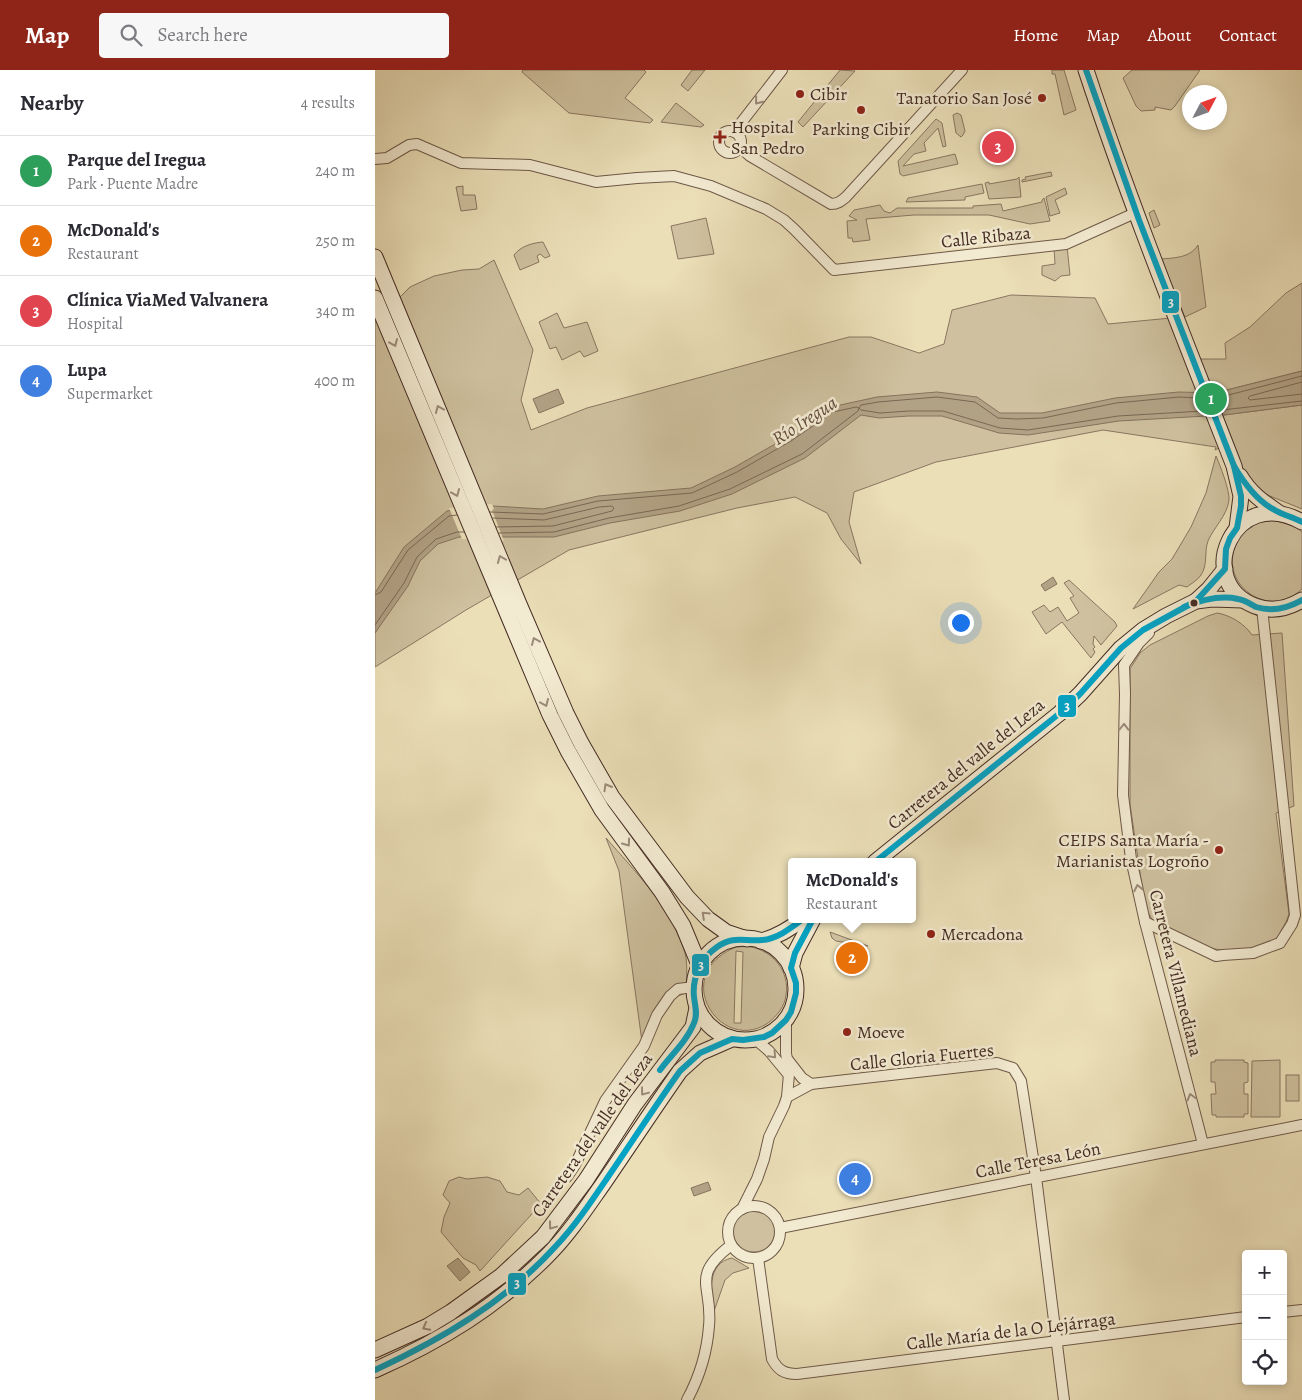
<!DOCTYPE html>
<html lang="en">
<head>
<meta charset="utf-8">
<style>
	:root { --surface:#fff; --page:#f7f7f7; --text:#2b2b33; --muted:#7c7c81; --line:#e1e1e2; --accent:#8f2418 }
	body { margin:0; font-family:Alegreya,serif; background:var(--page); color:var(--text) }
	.controls { position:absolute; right:15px; bottom:15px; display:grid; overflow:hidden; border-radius:5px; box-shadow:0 2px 8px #0003 }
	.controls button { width:45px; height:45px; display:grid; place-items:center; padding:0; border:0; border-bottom:1px solid var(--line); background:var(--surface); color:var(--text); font:25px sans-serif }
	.compass { position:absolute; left:807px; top:15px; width:45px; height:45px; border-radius:50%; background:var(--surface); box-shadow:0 2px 8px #0003; rotate:49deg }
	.you { position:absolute; left:585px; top:552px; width:18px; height:18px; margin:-12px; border:4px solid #fff; border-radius:50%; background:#1a73e8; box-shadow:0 0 0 8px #1a73e833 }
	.badge { display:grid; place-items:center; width:32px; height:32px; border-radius:50%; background:var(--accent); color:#fff; font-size:16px; font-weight:700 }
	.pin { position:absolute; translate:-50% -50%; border:2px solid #fff; box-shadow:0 1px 5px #0006 }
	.popup { position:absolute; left:413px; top:788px; width:128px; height:65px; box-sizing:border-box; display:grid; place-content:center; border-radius:5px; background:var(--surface); filter:drop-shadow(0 1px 4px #0005); font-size:16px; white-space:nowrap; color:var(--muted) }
	.popup b { font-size:19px; color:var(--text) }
	.popup::after { content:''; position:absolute; left:50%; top:100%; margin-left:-10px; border:10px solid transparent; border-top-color:var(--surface) }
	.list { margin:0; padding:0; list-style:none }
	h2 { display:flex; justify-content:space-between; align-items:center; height:65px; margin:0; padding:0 20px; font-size:21px }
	h2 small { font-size:16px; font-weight:400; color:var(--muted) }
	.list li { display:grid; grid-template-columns:32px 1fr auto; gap:15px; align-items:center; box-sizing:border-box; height:70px; padding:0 20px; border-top:1px solid var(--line) }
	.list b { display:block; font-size:19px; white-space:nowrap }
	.list p { margin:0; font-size:16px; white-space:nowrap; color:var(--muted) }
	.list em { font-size:16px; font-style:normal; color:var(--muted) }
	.icon { flex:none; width:28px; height:28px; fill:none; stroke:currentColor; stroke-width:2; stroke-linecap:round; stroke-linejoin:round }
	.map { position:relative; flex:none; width:927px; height:1330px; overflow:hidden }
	header { display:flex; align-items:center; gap:30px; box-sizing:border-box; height:70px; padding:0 25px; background:var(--accent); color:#fff }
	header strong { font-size:24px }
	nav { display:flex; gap:28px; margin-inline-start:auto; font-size:18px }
	.search { width:350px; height:45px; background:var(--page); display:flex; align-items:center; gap:12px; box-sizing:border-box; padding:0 18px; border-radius:5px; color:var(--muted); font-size:19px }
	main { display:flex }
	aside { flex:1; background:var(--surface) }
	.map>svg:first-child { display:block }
	.green { fill:#cfc19f; stroke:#8a7661; fill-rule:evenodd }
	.water { fill:#b2a285; stroke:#86735e }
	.pier { fill:#ebdfb8 }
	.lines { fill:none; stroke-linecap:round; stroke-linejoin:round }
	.shore { stroke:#7b6754; stroke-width:1 }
	.street-casing { stroke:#6e5948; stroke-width:12 }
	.secondary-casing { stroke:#442c23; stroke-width:17 }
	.street { stroke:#f2ead1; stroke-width:10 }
	.secondary { stroke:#f2ead1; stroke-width:15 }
	.bus-1-casing { stroke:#f2ead1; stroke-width:10 }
	.bus-1 { stroke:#03a3c5; stroke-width:6 }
	.oneway { stroke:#9b8b7a }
	.poi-dot { fill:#8f2418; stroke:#f2ead1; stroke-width:2 }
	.bus-dot { fill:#442c23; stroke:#f2ead1; stroke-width:2 }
	.labels { text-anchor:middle; stroke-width:5; stroke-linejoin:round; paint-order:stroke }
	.poi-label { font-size:18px; fill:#442c23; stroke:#f2ead1; text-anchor:start }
	.street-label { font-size:18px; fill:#442c23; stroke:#f2ead1 }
	.water-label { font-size:19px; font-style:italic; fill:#604a3c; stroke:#f2ead1 }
	.line-badge { stroke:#f2ead1; stroke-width:2 }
	.badge-label { font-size:14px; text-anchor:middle; font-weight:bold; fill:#fff }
</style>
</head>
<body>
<header>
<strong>Map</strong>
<div class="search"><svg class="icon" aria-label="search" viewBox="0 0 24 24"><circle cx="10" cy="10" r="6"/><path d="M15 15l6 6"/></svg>Search here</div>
<nav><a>Home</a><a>Map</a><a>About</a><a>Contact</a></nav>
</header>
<main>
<aside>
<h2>Nearby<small>4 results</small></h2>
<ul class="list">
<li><span class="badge" style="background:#2e9e5b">1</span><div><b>Parque del Iregua</b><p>Park · Puente Madre</p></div><em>240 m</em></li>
<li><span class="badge" style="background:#e8710a">2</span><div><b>McDonald's</b><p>Restaurant</p></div><em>250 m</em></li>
<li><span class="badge" style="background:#e0444e">3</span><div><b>Clínica ViaMed Valvanera</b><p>Hospital</p></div><em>340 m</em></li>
<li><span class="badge" style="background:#3f7fe0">4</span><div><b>Lupa</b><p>Supermarket</p></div><em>400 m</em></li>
</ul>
</aside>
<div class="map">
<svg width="927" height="1330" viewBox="0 0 927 1330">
	<rect width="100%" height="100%" fill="#ebdfb8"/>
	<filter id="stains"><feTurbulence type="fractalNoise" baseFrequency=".004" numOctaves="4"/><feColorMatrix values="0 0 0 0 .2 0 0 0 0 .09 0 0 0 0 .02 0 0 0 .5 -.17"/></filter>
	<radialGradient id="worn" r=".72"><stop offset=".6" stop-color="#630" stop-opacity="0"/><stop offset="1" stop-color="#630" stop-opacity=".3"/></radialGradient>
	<!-- green -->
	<g class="green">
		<polygon points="148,0 269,0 271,2 250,28 278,50 275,53 194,43 147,2"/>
		<polygon points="317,0 330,0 313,21 306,15"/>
		<polygon points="465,0 480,1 428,57 423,52"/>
		<polygon points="677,0 689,0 701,40 689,45 680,4 677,4"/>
		<polygon points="757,0 825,0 800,36 796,40 780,37 780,40 766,41 761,36 748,8"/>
		<polygon points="301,33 329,55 326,57 286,52"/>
		<polygon points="582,43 586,45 590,61 588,65 586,67 581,63 578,45"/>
		<polygon points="561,49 567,53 571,76 568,77 563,58 549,73 551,81 539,84 528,96 580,84 583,94 528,106 525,104 523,91"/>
		<polygon points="676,102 677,106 647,112 647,110 651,109 650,107"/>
		<polygon points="644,107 646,127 614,129 610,113 614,112 614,114 642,109"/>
		<polygon points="607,114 609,123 590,127 590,130 531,132 533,128"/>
		<polygon points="88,116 88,125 100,125 102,139 86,141 81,117"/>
		<polygon points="690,118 692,124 680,130 685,143 675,146 671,127"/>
		<polygon points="669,128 675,151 655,154 614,145 539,145 491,149 495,170 478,172 477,168 473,168 472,151 482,150 474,146 479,140 505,135 509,141 515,143 522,138 598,138 598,136 626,134 628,141 667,132 667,130"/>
		<polygon points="779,140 785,155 779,158 774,143"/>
		<polygon points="331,148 339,184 303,189 296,156"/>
		<path d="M168 172 175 186 170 188 165 184 162 186 164 192 145 200 139 185C146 176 157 173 168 172Z"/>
		<path d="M823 175 831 237 810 247 785 189C799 188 815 188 823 175Z"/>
		<polygon points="692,176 695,205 686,206 680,211 667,205 667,196 680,194 679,178"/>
		<polygon points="119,190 158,280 146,330 156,360 212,338 474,267 496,267 544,283 569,274 577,240 636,225 720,228 733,254 796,248 812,289 851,289 850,273 875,257 911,223 927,213 927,301 840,323 849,345 927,335 927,439 890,424 877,413 868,399 858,404 844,370 844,378 840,380 841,377 728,360 561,392 479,422 474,452 486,494 466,469 452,443 420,427 362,438 194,480 91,540 0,597 0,252 35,217 59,206 87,200 104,199"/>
		<polygon points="182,243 189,258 212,252 223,281 209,287 205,281 187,290 181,277 175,279 164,252"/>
		<path d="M841 386C845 395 855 421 854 430 852 446 839 457 833 471 829 482 833 495 826 505 823 510 817 513 812 517L804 515 758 539 784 502 797 489 816 457 831 423Z"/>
		<path d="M899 450 921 457 927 462V519C890 554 836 507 866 466 870 461 877 455 884 452 888 451 894 451 899 450Z"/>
		<polygon points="694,510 740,552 742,556 726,575 719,566 718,574 720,577 718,579 720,582 716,588 687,552 671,564 657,542 669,535 675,542 683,537 692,551 704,543 695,528 699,526 689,513"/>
		<path d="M842 543C855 545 870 554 877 565L907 563 919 736 901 743 914 844 911 852 902 868 893 875 884 879 845 880 826 876 778 851 770 837 755 734V599L765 583 775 575 833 546Z"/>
		<path d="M231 768C260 801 293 835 308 877 314 891 311 908 311 923L294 929 267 972 244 801Z"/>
		<polygon points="455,862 493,876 461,871 457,868"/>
		<path d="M361 877C366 877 372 876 376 877 398 881 415 902 411 925 410 936 402 946 393 953 346 985 293 905 361 877ZM361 881 368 882 366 953H359Z"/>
		<polygon points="840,990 869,990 869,992 873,993 873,1012 869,1013 869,1024 873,1024 873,1044 869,1044 869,1047 841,1047 841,1045 837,1045 836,1024 841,1024 840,1012 836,1012 836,992 840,992"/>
		<polygon points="905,990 905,1047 876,1047 877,991"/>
		<rect x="911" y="1005" width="13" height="26"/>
		<polygon points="84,1107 92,1109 112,1107 125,1111 132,1122 144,1125 153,1118 166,1134 105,1201 101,1195 88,1188 66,1162 69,1147 75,1133 68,1125 74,1111"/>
		<circle cx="379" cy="1161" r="21"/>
		<path d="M357 1188 374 1198 358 1203 350 1210 338 1244C336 1224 331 1193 357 1188Z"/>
	</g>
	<!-- water -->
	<g class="water">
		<polygon points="927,301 927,335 849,345 744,351 653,365 624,363 567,346 534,346 504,348 486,345 430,388 357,424 305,441 235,453 179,467 84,467 63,474 45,491 33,516 0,563 0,523 29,477 72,441 118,436 168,439 223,426 316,418 360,397 414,366 456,337 502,327 562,322 602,327 625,343 667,343 740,328 804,322 840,323"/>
		<polygon points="183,319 189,333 164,343 158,329"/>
		<polygon points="678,507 682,514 670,521 666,515"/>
		<polygon points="333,1112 336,1120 319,1126 316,1118"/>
		<polygon points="83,1188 95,1202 85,1211 72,1196"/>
	</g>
	<!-- pier -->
	<polygon class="pier" points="117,434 119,439 117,440 129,471 87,469 74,438"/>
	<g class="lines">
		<!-- shore -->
		<g class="shore">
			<polyline points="927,312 875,326 873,328 875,330 927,324"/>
			<polyline points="823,328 804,327 741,333 668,348 642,349 623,348 600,332 562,327 503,332 486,335 484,338 486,340 505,343 534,341 568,341 625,358 653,360 743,346 828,341"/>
			<polyline points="842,328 927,306"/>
			<polyline points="847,340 927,331"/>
			<polyline points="115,442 168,444 223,431 317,423 362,402 416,371 458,342 481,337 484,338 483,341 427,384 355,419 304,436 234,448 179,462 124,463"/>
			<polyline points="118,448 169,450 224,437 237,436 239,438 237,441 178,456 121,457"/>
			<polyline points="0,525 6,522 33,480 74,446 82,445"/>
			<polyline points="0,555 29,513 42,487 61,469 82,462 89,462"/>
		</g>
		<!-- street casing -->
		<g class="street-casing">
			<g id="street">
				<circle cx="355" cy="72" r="11"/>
				<polyline points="359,62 407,0"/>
				<path d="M365 77 375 86 456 134C463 134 466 131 471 127L587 0"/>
				<polyline points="0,89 12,88 34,75 42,74 86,93 155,95 221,112 262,108 299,106 336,116 391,139 409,150 419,159 459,200 691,174 760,143"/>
				<polyline points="774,563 764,573 749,595 750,624 748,725 756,789 770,852 828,1074"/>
				<polyline points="770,852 841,886 848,885 878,883 905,873 917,854 920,845 887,538"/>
				<polyline points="380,969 394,981 413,1004"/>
				<polyline points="436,1014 622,993 638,998 646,1011 661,1107 689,1330"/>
				<polyline points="412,1027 436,1014 427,1008 413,990"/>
				<polyline points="192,1107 200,1095 230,1031 269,976 282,945 295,926 303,919 319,917"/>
				<circle cx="379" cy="1162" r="26"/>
				<polyline points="367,1139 382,1109 389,1089 394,1067 409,1036 412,1027 414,1004 411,983 411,950"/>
				<polyline points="405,1158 927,1055"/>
				<path d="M383 1188 397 1289C403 1300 409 1304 422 1304L871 1247"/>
				<polyline points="908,1242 927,1240"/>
				<path d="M312 1330C325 1306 332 1283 334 1256 338 1216 315 1207 355 1176"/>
			</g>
		</g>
		<!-- secondary casing -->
		<g class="secondary-casing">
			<g id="secondary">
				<path d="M711 0C755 134 808 265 859 396L866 426 862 458"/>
				<polyline points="0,187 144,534 191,643 206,673 237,727 312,827 333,849 351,862 372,869"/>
				<polyline points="0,228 175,645 193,681 227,740 287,822 308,856 325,897"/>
				<path d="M865 406C875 423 888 432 904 443"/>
				<path d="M927 452C859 413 817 512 880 536 896 542 912 539 927 530"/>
				<polyline points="821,531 834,519 850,499"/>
				<polyline points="500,792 685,643 705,624 746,578 768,560 791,546 821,531 837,529 868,530"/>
				<circle cx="370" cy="919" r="51"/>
				<path d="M386 871C402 867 414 859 428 849"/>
				<polyline points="416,898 420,883 438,849"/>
				<polyline points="0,1280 53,1256 76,1242 126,1206 168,1167 211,1110 260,1034 318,957 322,938"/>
				<path d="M0 1300C65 1271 122 1237 173 1185 194 1164 211 1138 228 1114 254 1076 279 1038 305 1001L325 983 357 969"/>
			</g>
		</g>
		<!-- street -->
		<use href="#street" class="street"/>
		<!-- secondary -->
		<use href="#secondary" class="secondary"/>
		<!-- bus-1 casing -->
		<g class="bus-1-casing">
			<g id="bus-1">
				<path d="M859 396C869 413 881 430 898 439 907 445 918 447 927 452"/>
				<path d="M809 537C826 530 845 525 863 529 870 530 875 534 881 537 897 542 913 538 927 530"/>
				<polyline points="500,792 685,643 705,624 746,578 768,560 821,531 850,499 851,479 855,468 862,458 866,436 866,426 859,396 764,150 711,0"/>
				<path d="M285 1000C296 985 312 971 319 953 323 944 320 936 319 927 317 907 326 888 342 877 359 865 370 872 387 870 402 869 416 858 428 849"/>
				<path d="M0 1300C67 1269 130 1232 180 1177 201 1155 218 1129 235 1104 258 1070 281 1035 305 1001L325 983 357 969 368 970 389 967 397 963 411 950 416 942 421 923V913L416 898 420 883 438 849"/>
			</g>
		</g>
		<!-- bus-1 -->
		<use href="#bus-1" class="bus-1"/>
	</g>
	<!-- one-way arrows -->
	<defs><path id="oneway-chevron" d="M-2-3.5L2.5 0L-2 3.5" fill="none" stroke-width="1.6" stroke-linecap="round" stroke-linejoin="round" transform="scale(1.25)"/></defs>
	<g class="oneway">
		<use href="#oneway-chevron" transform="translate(383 31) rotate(129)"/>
		<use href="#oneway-chevron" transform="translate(19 273) rotate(67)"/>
		<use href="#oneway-chevron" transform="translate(64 339) rotate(-113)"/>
		<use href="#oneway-chevron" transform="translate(81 423) rotate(67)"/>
		<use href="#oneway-chevron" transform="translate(126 489) rotate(-112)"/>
		<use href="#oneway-chevron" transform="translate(160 571) rotate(-113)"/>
		<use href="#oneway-chevron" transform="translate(170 633) rotate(67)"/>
		<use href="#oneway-chevron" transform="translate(749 657) rotate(-89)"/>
		<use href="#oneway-chevron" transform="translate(232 717) rotate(-120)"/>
		<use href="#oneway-chevron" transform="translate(252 773) rotate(54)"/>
		<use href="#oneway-chevron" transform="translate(763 818) rotate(-102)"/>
		<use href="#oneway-chevron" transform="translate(330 845) rotate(-137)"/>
		<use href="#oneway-chevron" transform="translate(398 985) rotate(47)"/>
		<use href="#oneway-chevron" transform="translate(269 1022) rotate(127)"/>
		<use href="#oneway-chevron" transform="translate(816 1027) rotate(-105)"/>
		<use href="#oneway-chevron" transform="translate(177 1156) rotate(127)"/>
		<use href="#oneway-chevron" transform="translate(51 1257) rotate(152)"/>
	</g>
	<!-- markers -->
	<g class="poi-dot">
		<circle cx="425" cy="24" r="5"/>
		<circle cx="667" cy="28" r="5"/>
		<circle cx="486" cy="40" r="5"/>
		<path d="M342.5 59.5h5v5h5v5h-5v5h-5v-5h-5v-5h5z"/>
		<circle cx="844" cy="780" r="5"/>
		<circle cx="556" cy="864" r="5"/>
		<circle cx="472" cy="962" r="5"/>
	</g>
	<circle class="bus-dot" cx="819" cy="533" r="4.5"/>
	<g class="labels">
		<!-- poi labels -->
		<g class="poi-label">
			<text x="435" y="30">Cibir</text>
			<text x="657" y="34" text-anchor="end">Tanatorio San José</text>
			<text x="356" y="63">Hospital<tspan x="356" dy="21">San Pedro</tspan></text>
			<text x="486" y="65" text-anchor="middle">Parking Cibir</text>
			<text x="834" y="776" text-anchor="end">CEIPS Santa María -<tspan x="834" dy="21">Marianistas Logroño</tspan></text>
			<text x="566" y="870">Mercadona</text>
			<text x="482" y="968">Moeve</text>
		</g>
		<!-- street labels -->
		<g class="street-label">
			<text transform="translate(611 167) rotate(-6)" y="6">Calle Ribaza</text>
			<text transform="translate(591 694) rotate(-39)" y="6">Carretera del valle del Leza</text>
			<text transform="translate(801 903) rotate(76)" y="6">Carretera Villamediana</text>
			<text transform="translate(547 987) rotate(-6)" y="6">Calle Gloria Fuertes</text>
			<text transform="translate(217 1065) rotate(-55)" y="6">Carretera del valle del Leza</text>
			<text transform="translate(663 1090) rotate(-11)" y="6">Calle Teresa León</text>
			<text transform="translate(636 1261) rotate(-7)" y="6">Calle María de la O Lejárraga</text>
		</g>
		<!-- water labels -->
		<g class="water-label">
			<text transform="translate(429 350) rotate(-33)" y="7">Río Iregua</text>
		</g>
	</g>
	<g class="line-badge">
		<rect x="786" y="220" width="19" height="24" rx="5" fill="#03a3c5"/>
		<rect x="682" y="624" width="20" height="24" rx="5" fill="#03a3c5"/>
		<rect x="316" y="883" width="19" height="24" rx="5" fill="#03a3c5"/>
		<rect x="132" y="1202" width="20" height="24" rx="5" fill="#03a3c5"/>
	</g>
	<g class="badge-label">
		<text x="796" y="237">3</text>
		<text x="692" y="641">3</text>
		<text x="326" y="900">3</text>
		<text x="142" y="1218">3</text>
	</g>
	<rect width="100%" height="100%" filter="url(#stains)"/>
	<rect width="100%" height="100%" fill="url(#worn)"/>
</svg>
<div class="controls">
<button>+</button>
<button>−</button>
<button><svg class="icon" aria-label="locate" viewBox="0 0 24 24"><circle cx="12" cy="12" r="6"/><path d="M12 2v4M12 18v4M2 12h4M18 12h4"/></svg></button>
</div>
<svg class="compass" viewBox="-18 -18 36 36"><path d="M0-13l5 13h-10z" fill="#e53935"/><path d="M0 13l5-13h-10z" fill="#7c7c81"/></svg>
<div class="you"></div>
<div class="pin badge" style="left:836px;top:329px;background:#2e9e5b">1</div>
<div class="pin badge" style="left:477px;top:888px;background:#e8710a">2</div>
<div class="popup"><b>McDonald's</b>Restaurant</div>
<div class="pin badge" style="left:623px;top:77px;background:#e0444e">3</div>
<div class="pin badge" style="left:480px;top:1109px;background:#3f7fe0">4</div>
</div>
</main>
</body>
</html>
